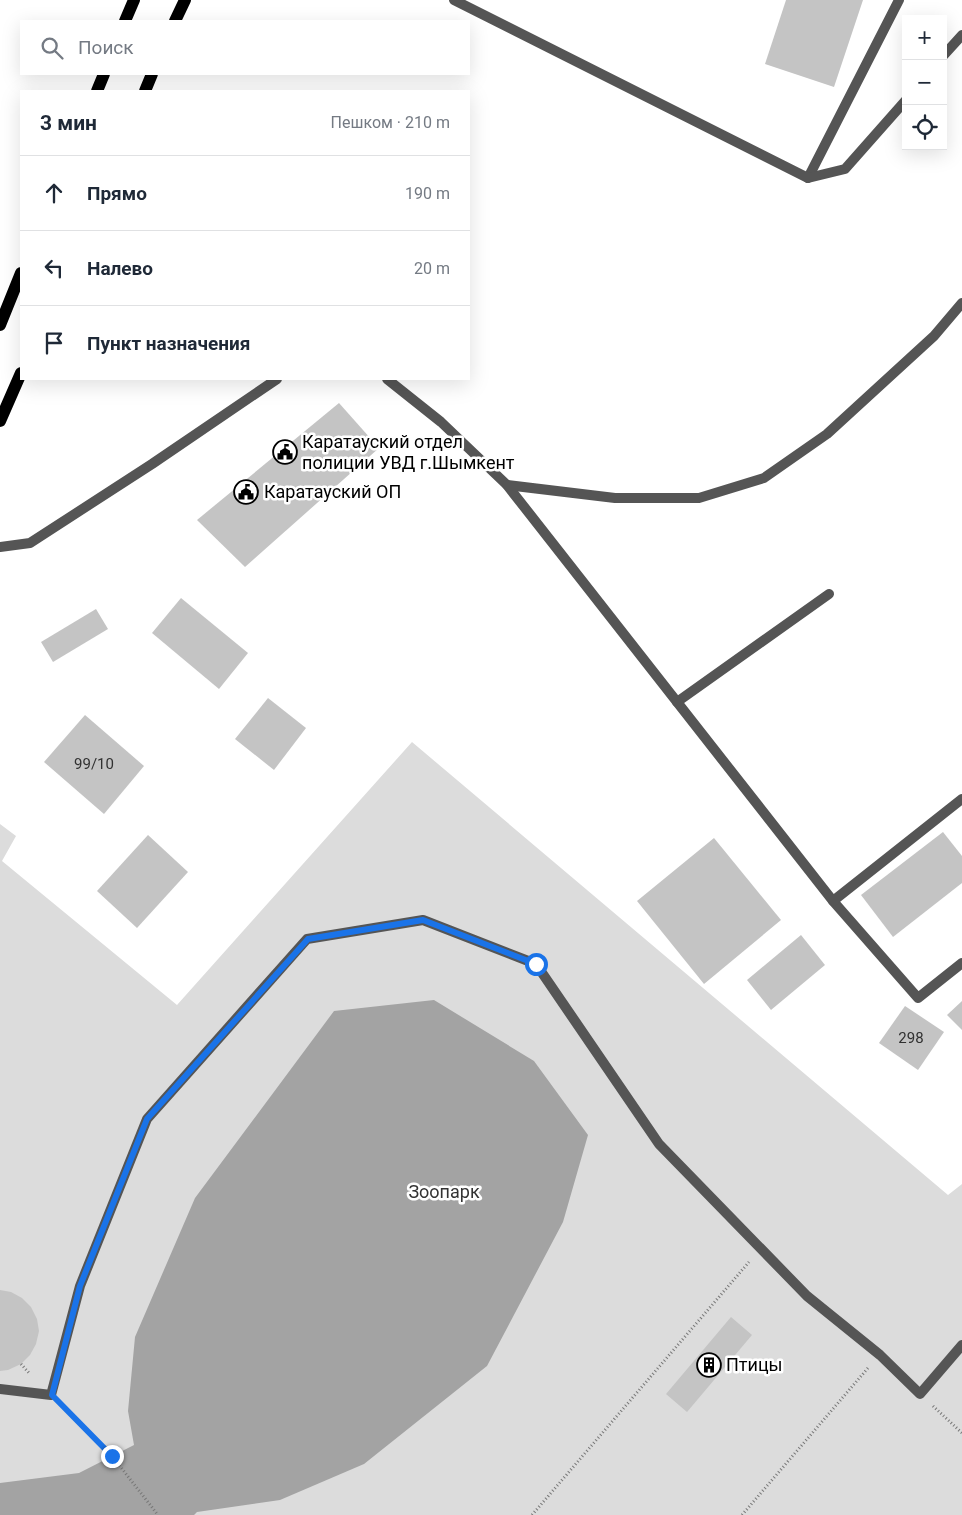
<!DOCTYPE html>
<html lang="ru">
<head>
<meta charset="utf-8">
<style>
	:root { --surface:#fff; --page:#f6f6f7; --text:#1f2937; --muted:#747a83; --line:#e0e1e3 }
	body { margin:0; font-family:Roboto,sans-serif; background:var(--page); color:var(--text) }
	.controls { position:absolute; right:15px; top:15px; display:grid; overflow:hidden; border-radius:0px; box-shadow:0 5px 20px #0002 }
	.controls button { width:45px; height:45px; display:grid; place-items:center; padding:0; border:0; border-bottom:1px solid var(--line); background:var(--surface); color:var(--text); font:25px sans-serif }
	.stop { position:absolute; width:15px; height:15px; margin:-11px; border:4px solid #1a73e8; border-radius:50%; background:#fff }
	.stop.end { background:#1a73e8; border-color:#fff; box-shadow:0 1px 5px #0008 }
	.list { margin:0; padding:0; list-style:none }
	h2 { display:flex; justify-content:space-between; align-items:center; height:65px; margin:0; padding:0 20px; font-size:21px }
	h2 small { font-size:16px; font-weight:400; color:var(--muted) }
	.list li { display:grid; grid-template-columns:32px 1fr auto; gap:15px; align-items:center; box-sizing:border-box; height:75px; padding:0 20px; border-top:1px solid var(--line) }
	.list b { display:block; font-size:19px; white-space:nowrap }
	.list em { font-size:16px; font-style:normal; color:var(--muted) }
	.icon { flex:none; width:28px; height:28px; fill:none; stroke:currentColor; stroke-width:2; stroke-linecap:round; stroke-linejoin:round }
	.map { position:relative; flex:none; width:962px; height:1515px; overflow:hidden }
	.search { position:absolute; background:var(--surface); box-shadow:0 5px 20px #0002; left:20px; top:20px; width:450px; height:55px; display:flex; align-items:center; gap:12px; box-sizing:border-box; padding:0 18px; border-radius:0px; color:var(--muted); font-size:19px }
	.panel { position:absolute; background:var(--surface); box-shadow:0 5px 20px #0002; left:20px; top:90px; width:450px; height:290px; border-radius:0px }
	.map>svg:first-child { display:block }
	.green { fill:#dcdcdc }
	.water { fill:#a3a3a3 }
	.building { fill:#c4c4c4 }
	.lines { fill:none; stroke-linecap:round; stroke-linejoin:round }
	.path { stroke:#777; stroke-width:3; stroke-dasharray:1 2.5; stroke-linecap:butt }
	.service { stroke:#555; stroke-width:10 }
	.minor { stroke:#555; stroke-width:10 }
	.primary { stroke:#000; stroke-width:12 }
	.route { stroke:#1a73e8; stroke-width:6 }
	.labels { text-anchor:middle; stroke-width:5; stroke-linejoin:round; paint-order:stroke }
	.number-label { font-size:15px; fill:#313131 }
	.poi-label { font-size:18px; fill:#000; stroke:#fff; text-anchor:start }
	.park-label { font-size:18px; fill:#333; stroke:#fff }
</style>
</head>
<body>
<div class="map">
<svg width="962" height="1515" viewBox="0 0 962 1515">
	<rect width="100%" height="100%" fill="#fff"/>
	<!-- green -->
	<polygon class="green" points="412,742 948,1195 962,1184 962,1515 0,1515 0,824 16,836 2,861 177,1005"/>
	<!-- water -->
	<polygon class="water" points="434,1000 534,1061 588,1135 563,1222 487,1366 364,1464 280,1500 197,1512 194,1515 0,1515 0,1483 79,1473 134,1445 128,1411 135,1337 195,1198 334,1011"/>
	<!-- building -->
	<g class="building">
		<polygon points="786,0 863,0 834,87 765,64"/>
		<polygon points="339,403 379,448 245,567 197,520"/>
		<polygon points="181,598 248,653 219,689 152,633"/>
		<polygon points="96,609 108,629 53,662 41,642"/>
		<polygon points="268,698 306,728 274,770 235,739"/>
		<polygon points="85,715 144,766 104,814 44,762"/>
		<polygon points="943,832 962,856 962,883 893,937 861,895"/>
		<polygon points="148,835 188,872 137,928 97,891"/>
		<polygon points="714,838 781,920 704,984 637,901"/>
		<polygon points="801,935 825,965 771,1010 747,980"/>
		<polygon points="962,1001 962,1030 947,1015"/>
		<polygon points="905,1006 944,1032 918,1070 879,1043"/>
		<polygon points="0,1290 11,1292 22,1298 31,1307 37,1319 39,1331 36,1344 30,1355 21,1364 8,1370 0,1371"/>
		<polygon points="731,1317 752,1335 687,1412 666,1394"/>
	</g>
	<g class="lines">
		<!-- path -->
		<g class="path">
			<polyline points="21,1364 29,1373"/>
			<polyline points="933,1406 962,1433"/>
			<polyline points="64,1407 112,1456 158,1515"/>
			<polyline points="532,1515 749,1262"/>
			<polyline points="742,1515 868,1368"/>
		</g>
		<!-- service -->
		<g class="service">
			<polyline points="808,178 899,0"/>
			<polyline points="677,702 829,594"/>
			<polyline points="833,901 918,998 962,963"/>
		</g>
		<!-- minor -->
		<g class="minor">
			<polyline points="454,0 808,178 845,169 906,100"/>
			<polyline points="943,56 962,35"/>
			<polyline points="387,379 441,422 507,485 833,901 962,799"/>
			<polyline points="507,485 615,498 699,498 764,478 827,434 934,336 962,303"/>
			<polyline points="0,547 30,543 152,464 277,379"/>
			<polyline points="0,1389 51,1395 80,1286 147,1119 307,939 423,920 536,964 659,1144 807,1296 880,1355 920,1394 962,1345"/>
		</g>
		<!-- primary -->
		<g class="primary">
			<polyline points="125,21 134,0"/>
			<polyline points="175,21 185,0"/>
			<polyline points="97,91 104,74"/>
			<polyline points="145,91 152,74"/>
			<polyline points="0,325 21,273"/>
			<polyline points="0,421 21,373"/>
		</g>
	</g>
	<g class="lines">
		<!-- route -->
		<polyline class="route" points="112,1456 52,1395 80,1286 147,1119 308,939 423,920 536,964"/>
	</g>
	<!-- icons -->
	<defs>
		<g id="civic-ring" transform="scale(1.25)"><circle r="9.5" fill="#fff" stroke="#000" stroke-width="1.5"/><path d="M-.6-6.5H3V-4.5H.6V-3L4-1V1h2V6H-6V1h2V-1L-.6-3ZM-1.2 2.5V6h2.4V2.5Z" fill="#000"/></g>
		<g id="building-ring" transform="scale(1.25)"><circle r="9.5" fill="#fff" stroke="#000" stroke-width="1.5"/><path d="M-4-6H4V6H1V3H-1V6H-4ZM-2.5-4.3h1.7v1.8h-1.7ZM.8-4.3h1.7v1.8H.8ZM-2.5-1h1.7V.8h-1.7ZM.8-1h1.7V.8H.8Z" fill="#000"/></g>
	</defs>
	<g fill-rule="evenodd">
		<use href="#civic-ring" x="285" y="452"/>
		<use href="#civic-ring" x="246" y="492"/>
		<use href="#building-ring" x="709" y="1365"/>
	</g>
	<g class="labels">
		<!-- number labels -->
		<g class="number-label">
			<text x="94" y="769">99/10</text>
			<text x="911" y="1043">298</text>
		</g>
		<!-- poi labels -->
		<g class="poi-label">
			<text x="302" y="448">Каратауский отдел<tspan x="302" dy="21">полиции УВД г.Шымкент</tspan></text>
			<text x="264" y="498">Каратауский ОП</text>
			<text x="726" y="1371">Птицы</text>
		</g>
		<!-- park labels -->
		<g class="park-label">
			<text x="444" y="1198">Зоопарк</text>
		</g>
	</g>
</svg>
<div class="controls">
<button>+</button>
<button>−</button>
<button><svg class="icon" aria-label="locate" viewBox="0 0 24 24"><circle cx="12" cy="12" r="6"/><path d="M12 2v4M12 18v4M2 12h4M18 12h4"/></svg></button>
</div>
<div class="stop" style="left:536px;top:964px"></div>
<div class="stop end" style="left:112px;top:1456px"></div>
<div class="search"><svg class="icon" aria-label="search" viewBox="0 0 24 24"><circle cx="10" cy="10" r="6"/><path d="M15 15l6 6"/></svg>Поиск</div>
<section class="panel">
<h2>3 мин<small>Пешком · 210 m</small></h2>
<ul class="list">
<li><svg class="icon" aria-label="ahead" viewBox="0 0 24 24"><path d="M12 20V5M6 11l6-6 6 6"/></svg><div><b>Прямо</b></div><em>190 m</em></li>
<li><svg class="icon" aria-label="left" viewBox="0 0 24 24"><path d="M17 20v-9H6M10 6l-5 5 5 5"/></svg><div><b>Налево</b></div><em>20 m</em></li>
<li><svg class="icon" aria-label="arrive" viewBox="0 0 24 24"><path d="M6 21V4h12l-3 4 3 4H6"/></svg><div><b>Пункт назначения</b></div></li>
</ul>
</section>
</div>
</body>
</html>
